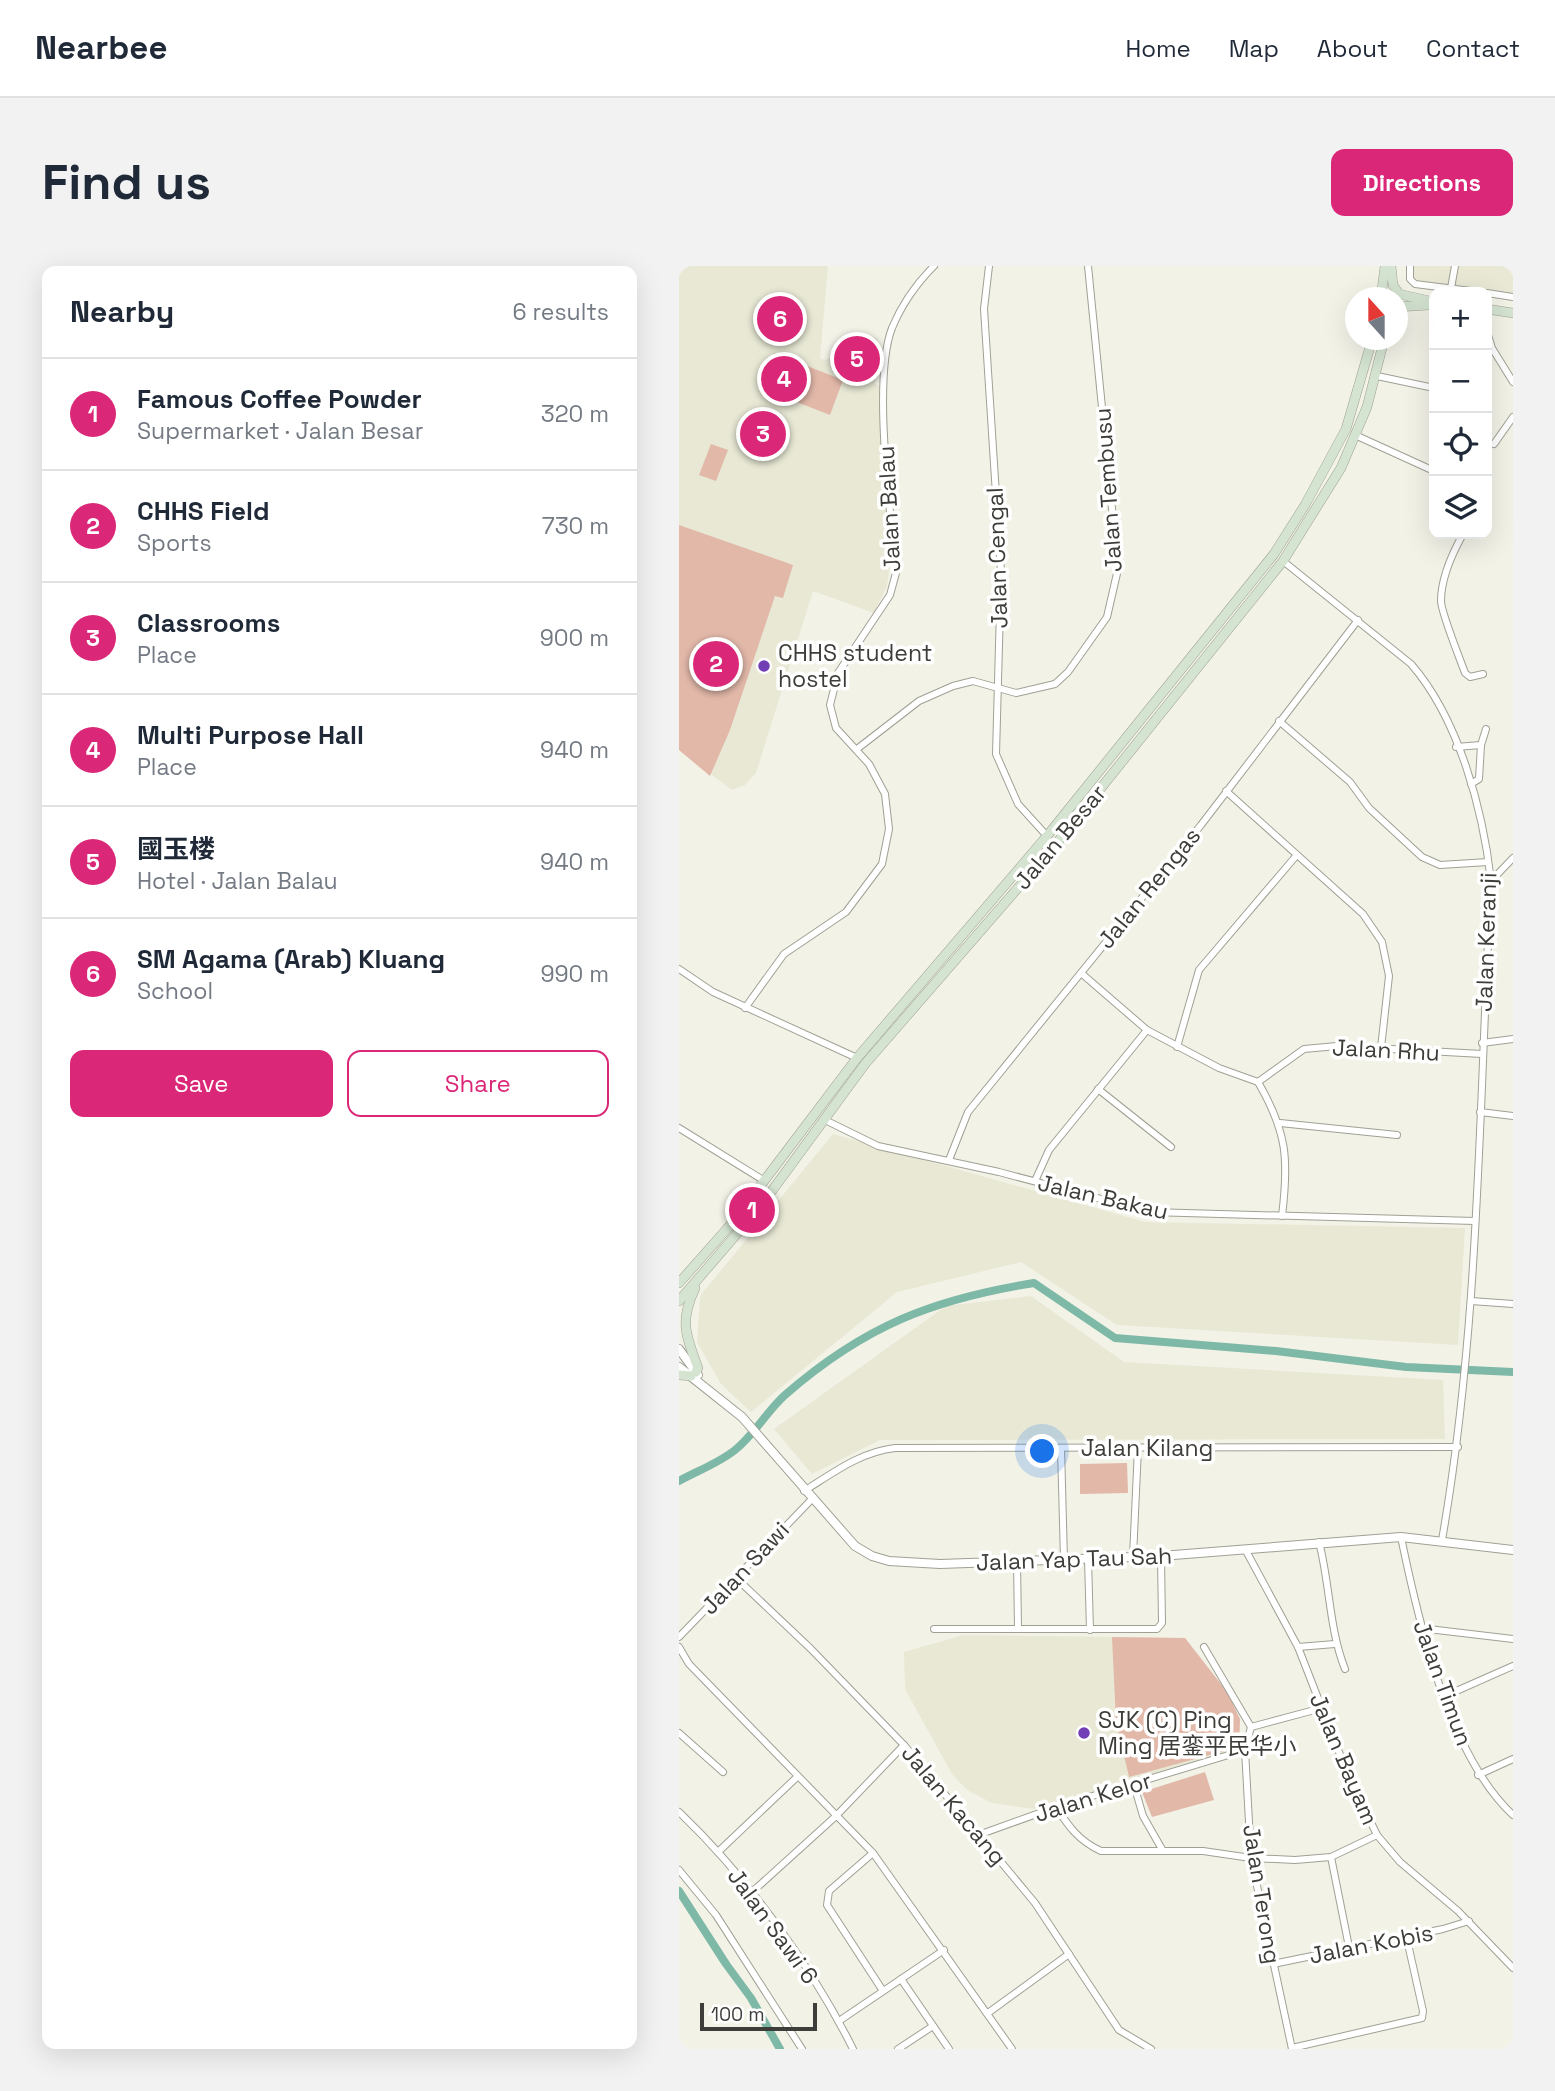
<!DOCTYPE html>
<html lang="en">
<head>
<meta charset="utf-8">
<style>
	:root { --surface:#fff; --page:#f2f2f3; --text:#1f2937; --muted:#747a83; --line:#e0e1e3; --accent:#db2777 }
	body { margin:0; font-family:"Space Grotesk","Noto Sans SC",sans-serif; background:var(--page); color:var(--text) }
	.controls { position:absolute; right:21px; top:21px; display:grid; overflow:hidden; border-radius:14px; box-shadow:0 7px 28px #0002 }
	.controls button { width:63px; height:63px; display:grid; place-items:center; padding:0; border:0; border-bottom:2px solid var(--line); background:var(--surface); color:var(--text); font:35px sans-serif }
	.compass { position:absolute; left:666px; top:21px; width:63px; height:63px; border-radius:50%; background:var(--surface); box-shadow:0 7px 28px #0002; rotate:339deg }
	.scale { position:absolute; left:21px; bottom:18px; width:117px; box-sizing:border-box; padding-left:7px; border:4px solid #3d3d39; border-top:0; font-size:19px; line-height:24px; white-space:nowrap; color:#3d3d39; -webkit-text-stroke:5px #fff; paint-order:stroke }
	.you { position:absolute; left:364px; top:1186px; width:24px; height:24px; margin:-18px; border:5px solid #fff; border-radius:50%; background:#1a73e8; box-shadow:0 0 0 10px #1a73e833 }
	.badge { display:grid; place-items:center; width:46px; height:46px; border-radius:50%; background:var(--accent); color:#fff; font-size:23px; font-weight:700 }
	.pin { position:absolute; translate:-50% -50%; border:4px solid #fff; box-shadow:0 2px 7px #0006 }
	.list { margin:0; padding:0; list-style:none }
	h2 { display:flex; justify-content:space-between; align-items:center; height:91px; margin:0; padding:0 28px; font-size:30px }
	h2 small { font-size:23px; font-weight:400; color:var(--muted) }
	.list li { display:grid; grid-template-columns:46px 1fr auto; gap:21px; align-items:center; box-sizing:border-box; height:112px; padding:0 28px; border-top:2px solid var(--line) }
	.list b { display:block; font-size:26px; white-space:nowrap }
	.list p { margin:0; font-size:23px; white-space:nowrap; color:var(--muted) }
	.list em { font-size:23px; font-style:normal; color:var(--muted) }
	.actions { display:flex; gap:14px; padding:21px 28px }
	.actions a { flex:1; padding:16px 0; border:2px solid var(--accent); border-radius:14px; text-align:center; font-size:24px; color:var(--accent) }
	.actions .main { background:var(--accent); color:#fff }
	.icon { flex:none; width:38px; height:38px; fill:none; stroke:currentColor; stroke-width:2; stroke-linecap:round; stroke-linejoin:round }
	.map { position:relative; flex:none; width:834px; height:1783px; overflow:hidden; border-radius:14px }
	header { display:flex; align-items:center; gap:42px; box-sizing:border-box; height:98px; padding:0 35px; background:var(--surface); border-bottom:2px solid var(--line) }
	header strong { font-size:33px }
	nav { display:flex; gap:38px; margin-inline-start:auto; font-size:24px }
	.intro { display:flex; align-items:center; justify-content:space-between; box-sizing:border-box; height:168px; padding:0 42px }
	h1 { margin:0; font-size:49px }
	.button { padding:18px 32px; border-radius:14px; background:var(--accent); color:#fff; font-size:24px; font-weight:700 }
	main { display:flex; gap:42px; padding:0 42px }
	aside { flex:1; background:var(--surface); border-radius:14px; box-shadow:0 7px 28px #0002 }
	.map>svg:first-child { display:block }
	.built { fill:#e8e8d5 }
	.green { fill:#e2b8a9 }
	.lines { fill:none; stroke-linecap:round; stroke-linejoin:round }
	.canal { stroke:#7eb8a7; stroke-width:8 }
	.minor-casing { stroke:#a0a095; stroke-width:8 }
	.tertiary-casing { stroke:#a0a095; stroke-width:10 }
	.secondary-casing { stroke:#a0a095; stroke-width:10 }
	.minor { stroke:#fff; stroke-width:6 }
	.tertiary { stroke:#fff; stroke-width:8 }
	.secondary { stroke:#d4e4d1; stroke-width:9 }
	.poi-dot { fill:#723eb5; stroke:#fff; stroke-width:2.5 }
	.labels { text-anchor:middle; stroke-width:7; stroke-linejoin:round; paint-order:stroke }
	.street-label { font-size:23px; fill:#3d3d39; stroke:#fff }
	.poi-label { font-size:23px; fill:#3d3d39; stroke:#fff; text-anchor:start }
</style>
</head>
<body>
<header>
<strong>Nearbee</strong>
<nav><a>Home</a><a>Map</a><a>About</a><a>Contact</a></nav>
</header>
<div class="intro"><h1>Find us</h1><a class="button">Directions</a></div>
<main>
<aside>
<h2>Nearby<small>6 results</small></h2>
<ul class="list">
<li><span class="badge">1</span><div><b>Famous Coffee Powder</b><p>Supermarket · Jalan Besar</p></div><em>320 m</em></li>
<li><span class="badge">2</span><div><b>CHHS Field</b><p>Sports</p></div><em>730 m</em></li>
<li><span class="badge">3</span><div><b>Classrooms</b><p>Place</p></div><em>900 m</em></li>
<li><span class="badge">4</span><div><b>Multi Purpose Hall</b><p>Place</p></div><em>940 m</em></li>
<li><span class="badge">5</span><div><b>國玉楼</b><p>Hotel · Jalan Balau</p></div><em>940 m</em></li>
<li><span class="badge">6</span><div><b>SM Agama (Arab) Kluang</b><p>School</p></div><em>990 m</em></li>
</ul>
<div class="actions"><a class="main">Save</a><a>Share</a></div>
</aside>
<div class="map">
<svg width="834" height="1783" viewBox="0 0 834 1783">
	<rect width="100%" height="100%" fill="#f2f2e7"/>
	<!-- built -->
	<g class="built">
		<polygon points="0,0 149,0 141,92 146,94 189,72 199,72 196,118 200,120 212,289 208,320 195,347 134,325 77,507 66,519 53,524 0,484"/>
		<polygon points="729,0 834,0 834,33 808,26 736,21"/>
		<polygon points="154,868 466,956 786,962 779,1079 438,1059 342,996 218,1026 72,1146 42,1118 18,1076 21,1030"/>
		<polygon points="352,1030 445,1096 764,1114 766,1173 201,1174 133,1208 95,1163 267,1040"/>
		<polygon points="284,1369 506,1372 561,1453 560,1484 355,1543 313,1537 288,1524 273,1508 226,1423 225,1386"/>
	</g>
	<!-- green -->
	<g class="green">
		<polygon points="95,87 164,114 151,149 82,122"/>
		<polygon points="32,178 49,184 37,215 20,209"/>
		<polygon points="0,259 114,299 104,332 96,330 51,464 31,510 0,484"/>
		<polygon points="448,1197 449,1227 401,1228 401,1198"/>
		<polygon points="433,1371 506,1372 549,1427 561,1453 560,1481 450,1511 437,1455"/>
		<polygon points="526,1506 535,1534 473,1551 463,1526"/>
	</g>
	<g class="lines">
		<!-- canal -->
		<g class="canal">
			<path d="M0 1215C18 1205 40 1197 56 1184 75 1169 88 1145 106 1129 185 1060 254 1033 355 1017L436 1072 597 1085 727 1101 834 1106"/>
			<polyline points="0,1625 47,1698 72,1732 101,1783"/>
		</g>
		<!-- minor casing -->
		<g class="minor-casing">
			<g id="minor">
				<polyline points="310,0 305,43 322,306 317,488 339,538 368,570"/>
				<polyline points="731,0 731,13 736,18 800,26"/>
				<polyline points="772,22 776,0"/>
				<polyline points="808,27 834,31"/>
				<polyline points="808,66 813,82 834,116"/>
				<polyline points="698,110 755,122"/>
				<polyline points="676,169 755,205"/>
				<polyline points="815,178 834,151"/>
				<path d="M784 268C774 286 762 313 762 335 762 346 781 393 786 407L791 411 804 408"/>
				<path d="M604 295 732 398C780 453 804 544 812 615 800 835 801 1057 763 1274"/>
				<polyline points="600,455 671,516 690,542 743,591 761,599 809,596"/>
				<polyline points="777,481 802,479"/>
				<polyline points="178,483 240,435 274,420 294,415 337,427 376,418 389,406 428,351 439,303 409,0"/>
				<polyline points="792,518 800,513 802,479 807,463"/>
				<polyline points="547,525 684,648 703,676 710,710 702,782"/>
				<polyline points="812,615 834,592"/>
				<polyline points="0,703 34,726 178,792"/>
				<path d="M402 707 468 764 540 802 579 816C608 866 610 893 603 950"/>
				<path d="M66 742 105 688 167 646 203 598 210 563 206 528 190 498 157 462 151 439 159 407 211 329 217 307C212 248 193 114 213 62 223 38 237 18 255 0"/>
				<polyline points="803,777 834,773"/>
				<polyline points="498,781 520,704 617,590"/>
				<polyline points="579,816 625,783 658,780 803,788"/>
				<polyline points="419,823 492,881"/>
				<polyline points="801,846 834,850"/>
				<polyline points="146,854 199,880 320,906 471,946 796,955"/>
				<polyline points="601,857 718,869"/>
				<polyline points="0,862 84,914"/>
				<polyline points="270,894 289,846 522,559 679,354"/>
				<polyline points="356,915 370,884 468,764"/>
				<polyline points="792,1035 834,1038"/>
				<polyline points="382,1182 385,1294"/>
				<path d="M125 1225C154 1207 181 1186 216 1182L779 1181"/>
				<path d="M722 1271C739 1354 770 1490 834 1549"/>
				<path d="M640 1276C651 1318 650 1363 666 1403"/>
				<polyline points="566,1283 619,1381 667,1504 698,1569 721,1596 779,1645 834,1702"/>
				<polyline points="454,1291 459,1182"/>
				<polyline points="409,1293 411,1364"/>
				<polyline points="338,1296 339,1363"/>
				<polyline points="56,1311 132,1383 225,1479 356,1637 440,1764 472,1783"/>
				<polyline points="741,1362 834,1373"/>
				<polyline points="255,1363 478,1363 483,1357 482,1290"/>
				<polyline points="0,1371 132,1234"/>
				<polyline points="0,1381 10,1398 194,1587 333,1783"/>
				<polyline points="525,1381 572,1461"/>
				<polyline points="619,1381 656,1378"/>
				<polyline points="766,1430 834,1400"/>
				<polyline points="572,1461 566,1484 572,1592 613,1783"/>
				<polyline points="572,1461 643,1442"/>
				<polyline points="0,1467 44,1506"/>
				<polyline points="799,1509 834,1493"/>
				<polyline points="455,1519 464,1550 484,1585"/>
				<path d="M377 1541C390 1561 400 1575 422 1585H524L572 1592 616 1594 652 1591 698 1569"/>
				<path d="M0 1546C68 1611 132 1699 174 1783"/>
				<polyline points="302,1568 377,1541 566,1484"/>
				<polyline points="39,1586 118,1511"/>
				<polyline points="194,1587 150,1625 148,1639 204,1725"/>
				<polyline points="652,1591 670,1681"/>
				<polyline points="0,1604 37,1649 123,1783"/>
				<polyline points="72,1627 157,1550 225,1479"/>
				<polyline points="594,1698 764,1663 790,1655"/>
				<polyline points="222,1713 270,1783"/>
				<polyline points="309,1747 390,1688"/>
				<polyline points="160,1755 265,1684"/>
				<polyline points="613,1782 743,1752 744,1745 727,1669"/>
				<polyline points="219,1783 254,1760"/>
			</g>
		</g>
		<!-- tertiary casing -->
		<g class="tertiary-casing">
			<g id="tertiary">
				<polyline points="0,1083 19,1109"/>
				<polyline points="0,1101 63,1151 176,1280 193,1290 210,1295 261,1298 482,1290 722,1271 834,1284"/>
			</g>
		</g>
		<!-- secondary casing -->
		<g class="secondary-casing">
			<g id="secondary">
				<polyline points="712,0 714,19 720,28 755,36"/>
				<polyline points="702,32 706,0"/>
				<polyline points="718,41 750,39"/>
				<polyline points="808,43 834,47"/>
				<polyline points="0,1017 54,956 178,792 368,570 595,288 626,239 667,163 693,74"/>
				<path d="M16 1022C0 1056 7 1069 19 1102L17 1106"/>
				<polyline points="0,1035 81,941 186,798 377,578 604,295 662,202 688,141 705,74"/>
				<polyline points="0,1109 12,1110"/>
			</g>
		</g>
		<!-- minor -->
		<use href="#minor" class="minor"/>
		<!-- tertiary -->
		<use href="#tertiary" class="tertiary"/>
		<!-- secondary -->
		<use href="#secondary" class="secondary"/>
	</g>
	<!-- markers -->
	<g class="poi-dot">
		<circle cx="85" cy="400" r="7"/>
		<circle cx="405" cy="1467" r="7"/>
	</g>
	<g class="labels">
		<!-- street labels -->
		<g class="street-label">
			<text transform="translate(429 224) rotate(-94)" y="8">Jalan Tembusu</text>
			<text transform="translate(210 243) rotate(-93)" y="8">Jalan Balau</text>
			<text transform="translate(318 292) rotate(-92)" y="8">Jalan Cengal</text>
			<text transform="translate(381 571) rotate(-50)" y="8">Jalan Besar</text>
			<text transform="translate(470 622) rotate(-51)" y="8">Jalan Rengas</text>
			<text transform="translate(807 676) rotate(-88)" y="8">Jalan Keranji</text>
			<text transform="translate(707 784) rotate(3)" y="8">Jalan Rhu</text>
			<text transform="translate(424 931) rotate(13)" y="8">Jalan Bakau</text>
			<text x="468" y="1190">Jalan Kilang</text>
			<text transform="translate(395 1293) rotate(-2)" y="8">Jalan Yap Tau Sah</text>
			<text transform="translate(66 1302) rotate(-47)" y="8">Jalan Sawi</text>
			<text transform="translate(764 1417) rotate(70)" y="8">Jalan Timun</text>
			<text transform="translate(665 1493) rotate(67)" y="8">Jalan Bayam</text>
			<text transform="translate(414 1531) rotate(-17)" y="8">Jalan Kelor</text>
			<text transform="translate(275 1539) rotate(50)" y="8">Jalan Kacang</text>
			<text transform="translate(583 1628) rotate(81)" y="8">Jalan Terong</text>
			<text transform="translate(94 1660) rotate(54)" y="8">Jalan Sawi 6</text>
			<text transform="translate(692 1678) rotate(-11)" y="8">Jalan Kobis</text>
		</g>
		<!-- poi labels -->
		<g class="poi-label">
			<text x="99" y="395">CHHS student<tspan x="99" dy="26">hostel</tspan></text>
			<text x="419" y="1462">SJK (C) Ping<tspan x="419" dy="26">Ming 居銮平民华小</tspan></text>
		</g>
	</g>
</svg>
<div class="controls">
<button>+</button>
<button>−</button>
<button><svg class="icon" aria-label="locate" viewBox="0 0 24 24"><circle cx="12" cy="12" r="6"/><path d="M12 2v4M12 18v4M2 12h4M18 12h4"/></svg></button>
<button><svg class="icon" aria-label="layers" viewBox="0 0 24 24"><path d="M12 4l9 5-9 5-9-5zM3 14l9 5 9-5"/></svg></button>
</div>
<svg class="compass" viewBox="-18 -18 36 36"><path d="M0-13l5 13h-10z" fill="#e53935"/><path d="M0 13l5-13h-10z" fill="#747a83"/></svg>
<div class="scale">100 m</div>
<div class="you"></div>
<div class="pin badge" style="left:73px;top:944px">1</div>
<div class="pin badge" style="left:37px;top:398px">2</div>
<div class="pin badge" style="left:84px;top:168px">3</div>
<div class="pin badge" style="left:105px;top:113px">4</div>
<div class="pin badge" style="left:178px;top:93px">5</div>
<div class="pin badge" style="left:101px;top:53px">6</div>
</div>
</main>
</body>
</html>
